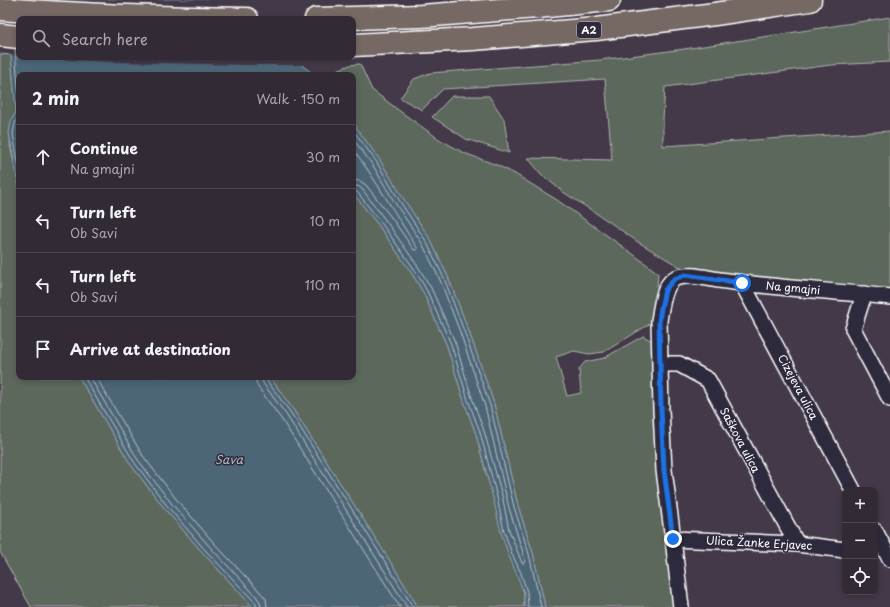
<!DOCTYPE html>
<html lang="en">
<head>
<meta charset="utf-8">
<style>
	:root { --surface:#322b36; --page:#3d3742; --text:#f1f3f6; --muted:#a8a7ad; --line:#4d4751 }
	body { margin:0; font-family:"Playpen Sans",sans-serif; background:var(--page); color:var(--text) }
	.controls { position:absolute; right:12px; bottom:12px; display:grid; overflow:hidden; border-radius:8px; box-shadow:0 2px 6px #0003 }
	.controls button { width:36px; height:36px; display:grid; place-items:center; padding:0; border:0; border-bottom:1px solid var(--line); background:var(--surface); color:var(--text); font:20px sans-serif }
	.stop { position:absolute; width:12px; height:12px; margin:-9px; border:3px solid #1a73e8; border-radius:50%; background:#fff }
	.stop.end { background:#1a73e8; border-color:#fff; box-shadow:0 1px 4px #0008 }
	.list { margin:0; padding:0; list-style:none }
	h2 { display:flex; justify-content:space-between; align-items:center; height:52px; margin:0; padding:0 16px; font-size:17px }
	h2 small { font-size:13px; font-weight:400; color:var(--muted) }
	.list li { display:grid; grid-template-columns:26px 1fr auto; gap:12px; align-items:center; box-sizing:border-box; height:64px; padding:0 16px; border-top:1px solid var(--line) }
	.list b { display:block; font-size:15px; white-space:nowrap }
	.list p { margin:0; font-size:13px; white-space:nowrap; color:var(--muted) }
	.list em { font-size:13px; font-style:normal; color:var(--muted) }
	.icon { flex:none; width:22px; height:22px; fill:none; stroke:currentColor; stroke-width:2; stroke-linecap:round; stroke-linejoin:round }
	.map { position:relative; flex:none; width:890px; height:607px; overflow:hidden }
	.search { position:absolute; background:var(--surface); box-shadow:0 2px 6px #0003; left:16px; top:16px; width:340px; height:44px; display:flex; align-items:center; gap:10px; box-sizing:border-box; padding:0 14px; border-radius:8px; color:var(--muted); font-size:15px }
	.panel { position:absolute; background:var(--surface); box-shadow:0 2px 6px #0003; left:16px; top:72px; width:340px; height:308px; border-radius:8px }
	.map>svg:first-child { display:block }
	.green { fill:#5d685d; stroke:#aeb4ae }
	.water { fill:#4d6677; stroke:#94a3ad }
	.pier { fill:#433948 }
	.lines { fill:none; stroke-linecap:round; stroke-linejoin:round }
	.shore { stroke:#b8c2c9; stroke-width:1 }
	.minor-casing { stroke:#fff; stroke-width:18 }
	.highway-casing { stroke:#fff; stroke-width:25 }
	.minor { stroke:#2f2a3d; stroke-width:15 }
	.highway { stroke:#766964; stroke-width:22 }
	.route { stroke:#1a73e8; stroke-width:5 }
	.labels { text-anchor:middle; stroke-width:3; stroke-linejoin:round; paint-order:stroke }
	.shield { fill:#2f2a3d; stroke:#c1bfc5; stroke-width:1 }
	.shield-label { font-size:10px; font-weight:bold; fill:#fff }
	.street-label { font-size:11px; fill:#fff; stroke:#2f2a3d }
	.water-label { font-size:12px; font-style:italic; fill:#afbac2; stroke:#2f2a3d }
</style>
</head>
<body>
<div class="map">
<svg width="890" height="607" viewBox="0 0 890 607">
	<rect width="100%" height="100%" fill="#433948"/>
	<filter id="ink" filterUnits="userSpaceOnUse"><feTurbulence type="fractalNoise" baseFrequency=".025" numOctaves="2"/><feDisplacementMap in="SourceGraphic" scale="8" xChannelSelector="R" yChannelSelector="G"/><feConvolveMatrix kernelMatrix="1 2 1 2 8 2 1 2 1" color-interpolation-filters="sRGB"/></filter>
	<g filter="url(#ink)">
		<!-- green -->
		<g class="green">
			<polygon points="890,17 890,62 831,65 665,87 663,119 663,146 890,131 890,290 706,273 680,267 638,242 605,219 563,192 541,174 528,158 612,160 605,79 443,89 422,110 400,98 414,79 430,73 600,60 684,49 789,33"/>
			<polygon points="0,54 11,55 16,112 11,122 10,145 19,187 19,377 79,377 131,465 165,509 203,553 253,607 31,607 0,552"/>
			<polygon points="360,64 372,90 401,112 439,139 464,153 497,165 515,174 557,200 633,254 658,273 655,317 648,325 604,352 589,354 574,351 556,357 567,396 581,393 579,369 585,362 604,358 643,336 652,341 659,456 673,607 545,607 533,553 518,506 494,404 468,329 448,277 430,239 403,198 379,159 353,123 353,75 324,75 350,65"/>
			<polygon points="452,96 489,96 504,119 509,153 466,139 432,117"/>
			<polygon points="353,193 379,226 411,272 423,292 447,346 464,401 476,434 486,473 524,593 524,607 418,607 393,566 294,411 270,377 353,377"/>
		</g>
		<!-- water -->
		<g class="water">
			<polygon points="10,0 208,0 236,19 19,19 19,57 291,57 315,75 19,75 19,187 9,133 11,122 16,112 11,55"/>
			<polygon points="353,123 379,159 403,198 430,239 448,277 468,329 494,404 518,506 533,553 545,607 524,607 524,593 517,575 509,556 501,532 493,498 476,434 464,401 447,346 423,292 411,272 379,226 353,193"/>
			<polygon points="79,377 270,377 294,411 393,566 418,607 253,607 203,553 165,509 131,465"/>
		</g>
		<!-- pier -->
		<g class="pier">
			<polygon points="8,0 211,0 237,17 19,19 19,56 9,55"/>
			<polygon points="36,57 294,57 305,65 249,65 116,62 70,60"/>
		</g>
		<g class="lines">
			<!-- shore -->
			<g class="shore">
				<polyline points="15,49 19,99"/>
				<polyline points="19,115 15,123 13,134 19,168"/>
				<polyline points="353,130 376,161 399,200 426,241 444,278 464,331 490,405 514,507 529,554 541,607"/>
				<polyline points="353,139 372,164 395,203 422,243 440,280 460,332 485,406 509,508 524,556 525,561 524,563 522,563 509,530 502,495 484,431 472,398 455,342 431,288 419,268 386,221 362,189 358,186 353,186"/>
				<path d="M353 149C376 180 395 214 416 246L418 249 417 250H414L391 217 366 185 360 181 353 180"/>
				<polyline points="353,191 356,191 358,193 382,224 415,270 427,291 451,344 468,400 480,432 497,497 504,531 512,554 521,573 527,592 528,607"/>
				<polyline points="84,377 134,462 168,507 206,551 252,599 256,604 256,607"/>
				<polyline points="90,377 138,460 172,504 210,547 256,596 260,602 261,607"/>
				<polyline points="96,377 143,456 177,500 214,543 260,592 266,599 267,607"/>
				<polyline points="256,377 256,382 258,387 282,420 400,607"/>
				<polyline points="262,377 263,383 287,416 407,607"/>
				<polyline points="267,377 267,381 291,413 389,568 413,607"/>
			</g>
			<!-- minor casing -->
			<g class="minor-casing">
				<g id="minor">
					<polyline points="742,283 853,490"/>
					<polyline points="864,294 853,329 890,399"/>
					<polyline points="661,364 679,364 708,380 797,544"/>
					<polyline points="875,531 890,559"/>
					<polyline points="673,539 797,544 845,550"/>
					<path d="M681 607 673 539 664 470 661 409 659 321C661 309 663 286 674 279 685 272 706 278 719 280 776 288 833 291 890 297"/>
				</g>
			</g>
			<!-- highway casing -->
			<g class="highway-casing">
				<g id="highway">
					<path d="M0 9C82 15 164 18 247 19"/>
					<polyline points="316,19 421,16 538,7 609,0"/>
					<polyline points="0,35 19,37"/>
					<polyline points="353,45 473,39 596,29 715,14 810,0"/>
				</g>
			</g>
			<!-- minor -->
			<use href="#minor" class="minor"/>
			<!-- highway -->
			<use href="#highway" class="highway"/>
		</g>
	</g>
	<g class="lines" filter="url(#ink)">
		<!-- route -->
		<polyline class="route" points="673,539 664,470 661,409 659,321 661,308 665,290 674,279 685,275 742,283"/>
	</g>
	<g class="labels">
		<!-- shield labels -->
		<rect class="shield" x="577" y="22" width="24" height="16" rx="3"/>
		<g class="shield-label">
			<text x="589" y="34">A2</text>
		</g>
		<!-- street labels -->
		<g class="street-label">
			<text transform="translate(793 288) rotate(5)" y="4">Na gmajni</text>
			<text transform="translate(798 387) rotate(62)" y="4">Cizejeva ulica</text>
			<text transform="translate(740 440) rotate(62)" y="4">Saškova ulica</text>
			<text transform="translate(759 543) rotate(3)" y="4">Ulica Žanke Erjavec</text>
		</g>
		<!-- water labels -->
		<g class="water-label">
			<text x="229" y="464">Sava</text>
		</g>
	</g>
</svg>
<div class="controls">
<button>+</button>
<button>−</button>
<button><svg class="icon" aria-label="locate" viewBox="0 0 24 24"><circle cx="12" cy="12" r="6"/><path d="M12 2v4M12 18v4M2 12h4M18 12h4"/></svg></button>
</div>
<div class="stop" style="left:742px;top:283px"></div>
<div class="stop end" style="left:673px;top:539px"></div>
<div class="search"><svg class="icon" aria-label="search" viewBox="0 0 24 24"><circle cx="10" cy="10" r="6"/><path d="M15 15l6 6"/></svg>Search here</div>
<section class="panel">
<h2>2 min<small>Walk · 150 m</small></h2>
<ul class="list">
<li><svg class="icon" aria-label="ahead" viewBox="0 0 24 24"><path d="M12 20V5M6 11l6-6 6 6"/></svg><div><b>Continue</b><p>Na gmajni</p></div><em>30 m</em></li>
<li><svg class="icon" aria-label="left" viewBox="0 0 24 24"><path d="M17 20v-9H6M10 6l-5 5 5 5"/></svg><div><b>Turn left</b><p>Ob Savi</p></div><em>10 m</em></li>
<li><svg class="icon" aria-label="left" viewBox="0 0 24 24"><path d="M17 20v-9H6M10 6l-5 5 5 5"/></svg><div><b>Turn left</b><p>Ob Savi</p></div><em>110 m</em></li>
<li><svg class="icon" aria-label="arrive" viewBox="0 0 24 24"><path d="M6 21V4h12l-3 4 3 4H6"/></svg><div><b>Arrive at destination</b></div></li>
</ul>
</section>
</div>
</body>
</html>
